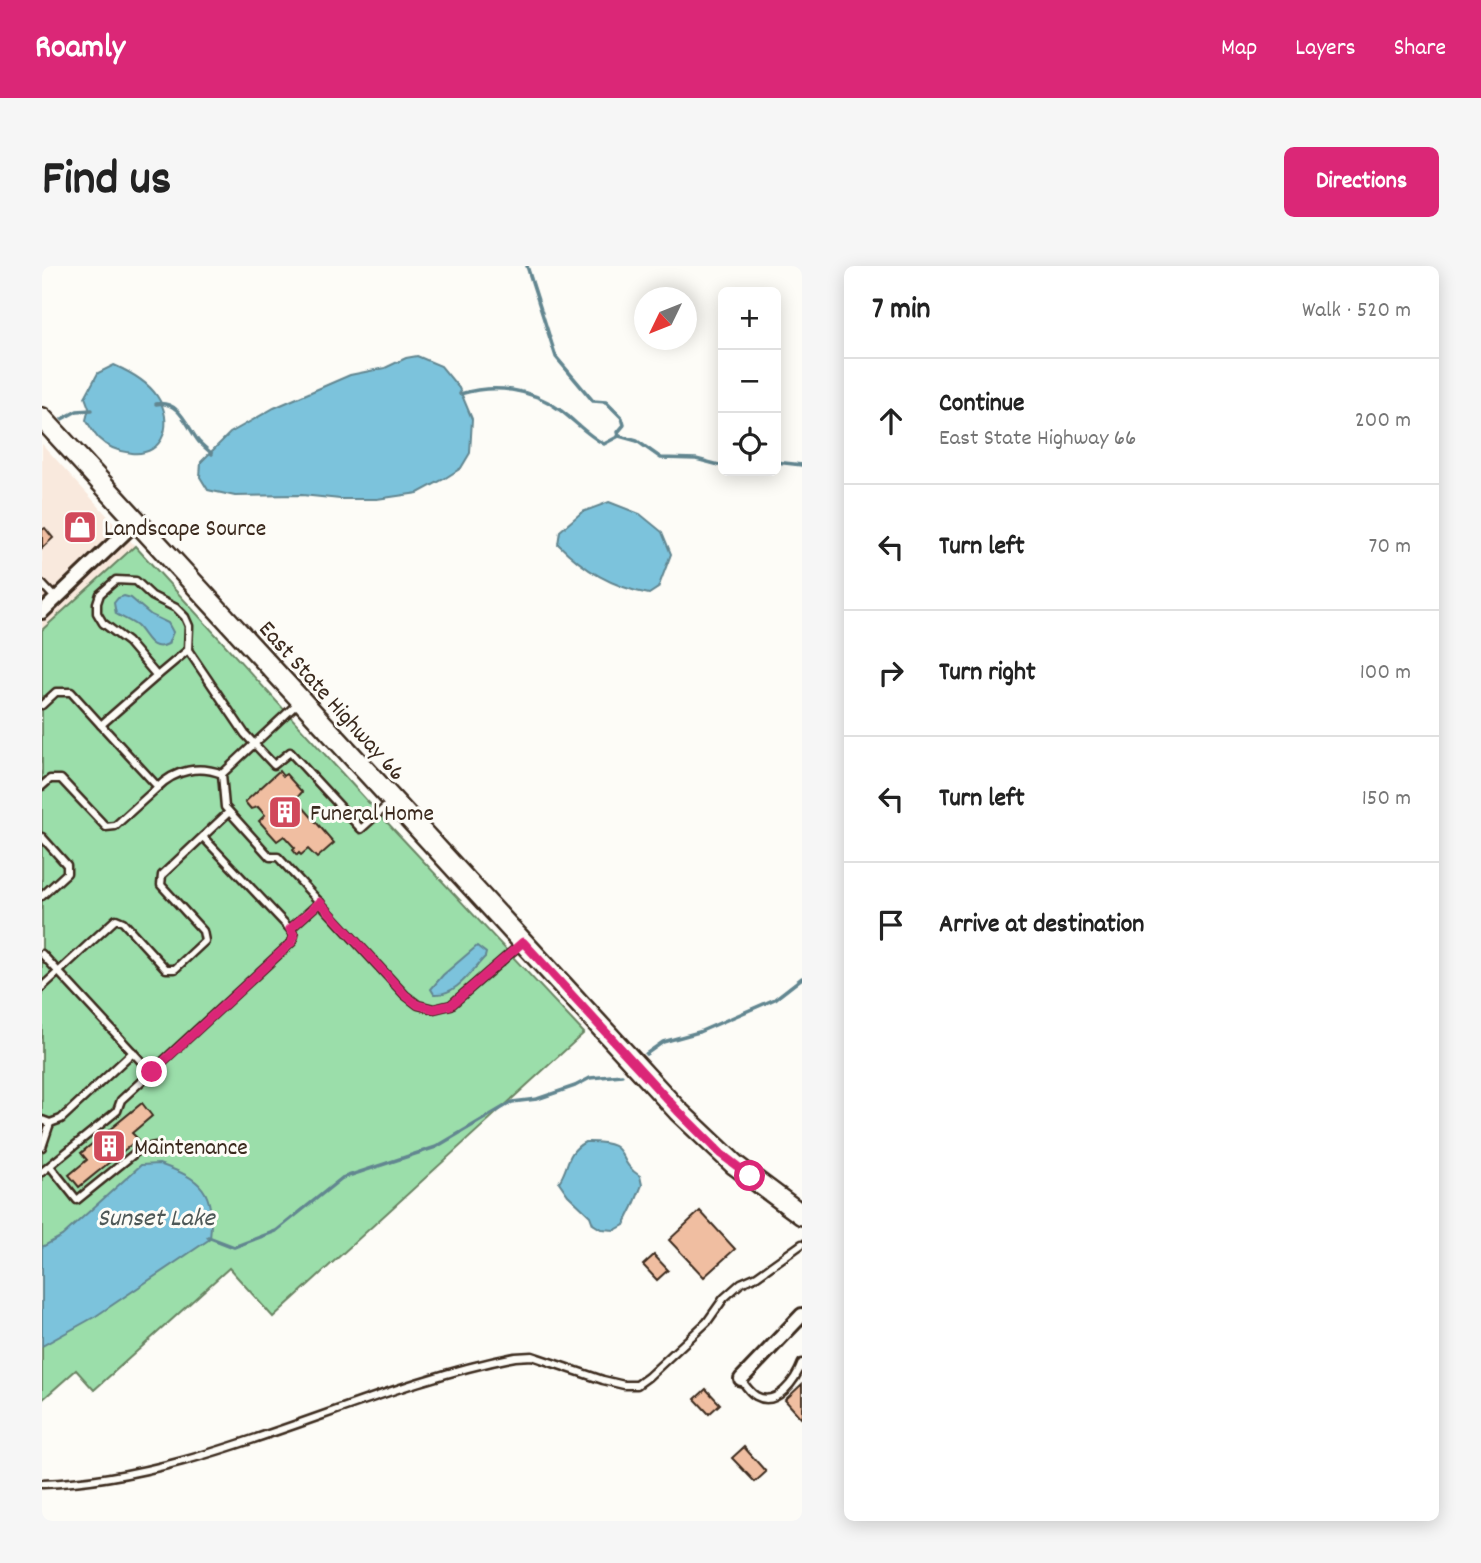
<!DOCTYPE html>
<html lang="en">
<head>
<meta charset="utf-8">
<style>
	:root { --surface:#fff; --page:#f6f6f6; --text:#222; --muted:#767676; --line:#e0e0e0; --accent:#db2777 }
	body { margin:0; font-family:Dekko,sans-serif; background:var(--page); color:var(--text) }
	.controls { position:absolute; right:21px; top:21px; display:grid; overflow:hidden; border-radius:10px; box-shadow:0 4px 18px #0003 }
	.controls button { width:63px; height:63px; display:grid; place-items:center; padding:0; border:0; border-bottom:2px solid var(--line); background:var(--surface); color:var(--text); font:35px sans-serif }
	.compass { position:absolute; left:592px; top:21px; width:63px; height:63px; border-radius:50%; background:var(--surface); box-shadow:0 4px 18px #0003; rotate:227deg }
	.stop { position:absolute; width:21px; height:21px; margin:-16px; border:5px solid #db2777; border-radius:50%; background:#fff }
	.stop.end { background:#db2777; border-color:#fff; box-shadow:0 2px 7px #0008 }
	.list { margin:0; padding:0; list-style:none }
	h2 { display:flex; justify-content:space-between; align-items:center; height:91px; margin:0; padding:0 28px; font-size:30px }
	h2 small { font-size:23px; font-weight:400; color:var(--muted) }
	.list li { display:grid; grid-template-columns:46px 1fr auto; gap:21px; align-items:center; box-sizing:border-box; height:126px; padding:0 28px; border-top:2px solid var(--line) }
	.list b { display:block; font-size:26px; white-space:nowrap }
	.list p { margin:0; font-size:23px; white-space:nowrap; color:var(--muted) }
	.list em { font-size:23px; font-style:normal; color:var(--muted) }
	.icon { flex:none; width:38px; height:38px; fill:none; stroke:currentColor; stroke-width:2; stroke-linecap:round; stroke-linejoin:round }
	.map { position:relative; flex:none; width:760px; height:1255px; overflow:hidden; border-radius:10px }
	header { display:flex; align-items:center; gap:42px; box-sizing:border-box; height:98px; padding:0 35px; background:var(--accent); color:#fff }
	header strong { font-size:33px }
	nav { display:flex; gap:38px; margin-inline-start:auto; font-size:24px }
	.intro { display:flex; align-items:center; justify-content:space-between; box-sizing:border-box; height:168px; padding:0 42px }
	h1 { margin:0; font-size:49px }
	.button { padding:18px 32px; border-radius:10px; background:var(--accent); color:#fff; font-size:24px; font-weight:700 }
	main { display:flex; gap:42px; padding:0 42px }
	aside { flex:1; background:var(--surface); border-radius:10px; box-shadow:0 4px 18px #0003 }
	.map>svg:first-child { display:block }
	.built { fill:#f9e9dd }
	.green { fill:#9bdeaa; stroke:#6b8464; stroke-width:2 }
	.water { fill:#7cc3dc; stroke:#628690; stroke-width:2 }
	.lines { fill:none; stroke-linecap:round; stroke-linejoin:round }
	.stream { stroke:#628690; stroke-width:3.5 }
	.building { fill:#f0bea1; stroke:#3b2a1e; stroke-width:2 }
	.service-casing { stroke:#3b2a1e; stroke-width:11 }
	.minor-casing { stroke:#3b2a1e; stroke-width:18 }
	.primary-casing { stroke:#3b2a1e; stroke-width:24 }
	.service { stroke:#fdfcf7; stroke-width:6 }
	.minor { stroke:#fdfcf7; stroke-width:12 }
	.primary { stroke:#fdfcf7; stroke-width:19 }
	.route { stroke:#db2777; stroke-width:9 }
	.labels { text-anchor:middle; stroke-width:6; stroke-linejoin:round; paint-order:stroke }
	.poi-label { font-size:24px; fill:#3b2a1e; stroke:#fdfcf7; text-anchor:start }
	.street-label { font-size:24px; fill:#3b2a1e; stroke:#fdfcf7 }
	.water-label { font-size:26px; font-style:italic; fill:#4e5857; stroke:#fdfcf7 }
</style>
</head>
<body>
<header>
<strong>Roamly</strong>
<nav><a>Map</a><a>Layers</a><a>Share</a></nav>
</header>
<div class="intro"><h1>Find us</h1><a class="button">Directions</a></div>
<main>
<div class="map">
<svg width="760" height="1255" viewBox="0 0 760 1255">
	<rect width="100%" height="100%" fill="#fdfcf7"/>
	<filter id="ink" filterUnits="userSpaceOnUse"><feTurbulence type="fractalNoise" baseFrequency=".0143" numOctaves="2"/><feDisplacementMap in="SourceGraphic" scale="14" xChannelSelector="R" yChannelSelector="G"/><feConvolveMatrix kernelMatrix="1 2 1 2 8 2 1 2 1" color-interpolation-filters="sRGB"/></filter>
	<g filter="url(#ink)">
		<!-- built -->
		<polygon class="built" points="0,178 93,280 0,364"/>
		<!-- green -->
		<polygon class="green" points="93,280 328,538 542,767 231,1051 187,1002 52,1124 34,1104 0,1134 0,364"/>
		<!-- water -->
		<g class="water">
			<polygon points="375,90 399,100 417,122 430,153 428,187 419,202 402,213 376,227 335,233 298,233 260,229 193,230 166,224 158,211 159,196 188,167 232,142 308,109 343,102 364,92"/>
			<path d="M72 99C88 106 105 115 115 130 132 155 123 190 90 187 78 186 65 181 56 172 51 166 48 160 44 154L47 142 43 131 56 107Z"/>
			<path d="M567 236 598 248 620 266 629 288 616 322 607 328C570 321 542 304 516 278L518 265 540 246Z"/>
			<path d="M82 330 89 332 109 349 126 357 131 366 126 378C109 387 105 370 95 360 89 355 81 352 74 348L72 337 76 332Z"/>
			<path d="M435 680 444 687 443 691C429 705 414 730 392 728L389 723 401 709Z"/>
			<path d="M543 876C593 875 570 893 598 910L600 919 591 941 582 959 573 964 559 963 551 958 548 950 526 929 517 916C528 900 523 887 543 876Z"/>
			<path d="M117 898C160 913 173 924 168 973L54 1050 0 1080V981L20 970 99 899Z"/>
		</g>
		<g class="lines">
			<!-- stream -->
			<g class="stream">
				<polyline points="485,0 514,91 551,135 564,136 580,152 582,159 576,166 577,170"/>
				<path d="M418 128C452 118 489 122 518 144 533 155 545 169 562 178L577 170 595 175 619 192 654 193 681 200"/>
				<path d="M114 138C138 134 145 161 157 176 161 180 166 184 170 188"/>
				<polyline points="20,153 35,145 50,144"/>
				<polyline points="734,196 760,199"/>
				<polyline points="604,788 621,776 657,766 733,733 760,712"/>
				<polyline points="166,971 192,981 234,965 300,912 394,881 470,836 495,833 533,820 548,812 580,809"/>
			</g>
		</g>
		<!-- building -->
		<g class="building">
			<polygon points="3,262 11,272 0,282 0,264"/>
			<polygon points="237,505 241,510 244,508 260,526 254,533 292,577 275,592 266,583 259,589 257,587 255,589 251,584 253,582 242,570 235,575 217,555 223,549 216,541 209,543 203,536"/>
			<polygon points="100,837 110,850 90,867 96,873 37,921 27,909 45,894 39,887"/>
			<polygon points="658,945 693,983 662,1011 627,974"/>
			<polygon points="612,989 626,1004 615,1014 601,999"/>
			<polygon points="760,1118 760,1151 759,1152 743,1134"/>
			<polygon points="664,1123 678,1138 667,1148 653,1133"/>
			<polygon points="702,1181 724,1206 713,1216 690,1192"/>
		</g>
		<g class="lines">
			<!-- service casing -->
			<g class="service-casing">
				<g id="service">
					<polyline points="0,318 14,333"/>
					<polyline points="146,384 115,410 86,376 61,357 55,347 55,337 58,328 74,314 94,315 110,330 134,342 143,351 147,360 146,384 203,468 232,499 248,486 319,563 349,536"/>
					<polyline points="257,436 180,508 183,541 228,591 236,591 363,729 376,739 392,743 409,739 479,678"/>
					<polyline points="0,439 14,426 29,426 59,459"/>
					<polyline points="0,520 8,513 19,513 64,561 73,560 116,521 59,459 115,410"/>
					<path d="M116 521C133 504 157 499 180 508"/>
					<polyline points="0,571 25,599 25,607 0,630"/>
					<polyline points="161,571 248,663"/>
					<polyline points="0,688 109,806"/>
					<polyline points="0,721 74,653 81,656 124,703 133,703 163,675 161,665 119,619 120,609 187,546"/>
					<polyline points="0,854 8,857 19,853 91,786"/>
					<polyline points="0,881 8,857"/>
					<polyline points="8,900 35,934 98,883 114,880"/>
					<polyline points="0,906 75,845 79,834 250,676 252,669 248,663 278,636"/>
					<path d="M699 1113C703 1119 707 1126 714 1130 735 1142 754 1113 760 1097"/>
					<path d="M0 1218C161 1213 315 1122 473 1091L490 1090 561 1114 582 1119H595L606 1111 665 1056 682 1032 699 1017 715 1010 760 978"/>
				</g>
			</g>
			<!-- minor casing -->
			<g class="minor-casing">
				<g id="minor">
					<polyline points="0,346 95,255"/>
					<polyline points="699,1113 760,1049"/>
				</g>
			</g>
			<!-- primary casing -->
			<g class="primary-casing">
				<polyline id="primary" points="0,152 636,845 693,899 760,949"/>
			</g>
			<!-- service -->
			<use href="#service" class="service"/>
			<!-- minor -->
			<use href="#minor" class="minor"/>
			<!-- primary -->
			<use href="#primary" class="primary"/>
		</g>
	</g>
	<g class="lines" filter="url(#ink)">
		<!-- route -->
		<polyline class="route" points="110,806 250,676 252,669 248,663 278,636 363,729 376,739 392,743 409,739 481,676 636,845 679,888 708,910"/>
	</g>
	<!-- icons -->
	<defs>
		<g id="shop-square" transform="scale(1.75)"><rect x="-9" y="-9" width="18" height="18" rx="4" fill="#d1495b" stroke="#fdfcf7"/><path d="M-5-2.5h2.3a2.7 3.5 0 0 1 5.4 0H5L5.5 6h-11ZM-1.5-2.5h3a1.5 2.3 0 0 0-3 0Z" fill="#fff"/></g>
		<g id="building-square" transform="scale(1.75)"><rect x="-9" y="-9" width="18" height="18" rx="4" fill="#d1495b" stroke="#fdfcf7"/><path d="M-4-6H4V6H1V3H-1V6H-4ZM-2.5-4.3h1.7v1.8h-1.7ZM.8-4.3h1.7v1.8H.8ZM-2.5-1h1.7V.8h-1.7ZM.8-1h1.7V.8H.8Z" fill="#fff"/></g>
	</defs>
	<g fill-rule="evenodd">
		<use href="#shop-square" x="38" y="261"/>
		<use href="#building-square" x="243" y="546"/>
		<use href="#building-square" x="67" y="880"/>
	</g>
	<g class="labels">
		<!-- poi labels -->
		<g class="poi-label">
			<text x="62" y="269">Landscape Source</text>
			<text x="268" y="554">Funeral Home</text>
			<text x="92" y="888">Maintenance</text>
		</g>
		<!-- street labels -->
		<g class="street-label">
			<text transform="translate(291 434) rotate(48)" y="8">East State Highway 66</text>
		</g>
		<!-- water labels -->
		<g class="water-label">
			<text x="114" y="959">Sunset Lake</text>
		</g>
	</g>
</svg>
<div class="controls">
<button>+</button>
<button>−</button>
<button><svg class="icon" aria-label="locate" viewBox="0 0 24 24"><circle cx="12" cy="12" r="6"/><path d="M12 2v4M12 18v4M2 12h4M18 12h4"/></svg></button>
</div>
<svg class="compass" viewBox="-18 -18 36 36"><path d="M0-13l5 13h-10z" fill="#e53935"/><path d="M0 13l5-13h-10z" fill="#767676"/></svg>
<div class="stop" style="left:708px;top:910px"></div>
<div class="stop end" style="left:110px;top:806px"></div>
</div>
<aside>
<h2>7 min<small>Walk · 520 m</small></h2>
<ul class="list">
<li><svg class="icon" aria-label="ahead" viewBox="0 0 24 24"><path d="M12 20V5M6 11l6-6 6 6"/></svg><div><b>Continue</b><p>East State Highway 66</p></div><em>200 m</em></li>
<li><svg class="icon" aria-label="left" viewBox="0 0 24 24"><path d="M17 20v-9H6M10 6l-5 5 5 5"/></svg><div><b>Turn left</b></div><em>70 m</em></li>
<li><svg class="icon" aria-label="right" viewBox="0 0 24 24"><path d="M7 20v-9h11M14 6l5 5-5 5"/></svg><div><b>Turn right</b></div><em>100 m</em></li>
<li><svg class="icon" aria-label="left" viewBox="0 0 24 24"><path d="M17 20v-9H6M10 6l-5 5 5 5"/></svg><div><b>Turn left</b></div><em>150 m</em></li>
<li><svg class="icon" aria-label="arrive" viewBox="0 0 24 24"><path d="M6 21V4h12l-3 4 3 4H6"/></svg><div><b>Arrive at destination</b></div></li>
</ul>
</aside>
</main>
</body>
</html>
